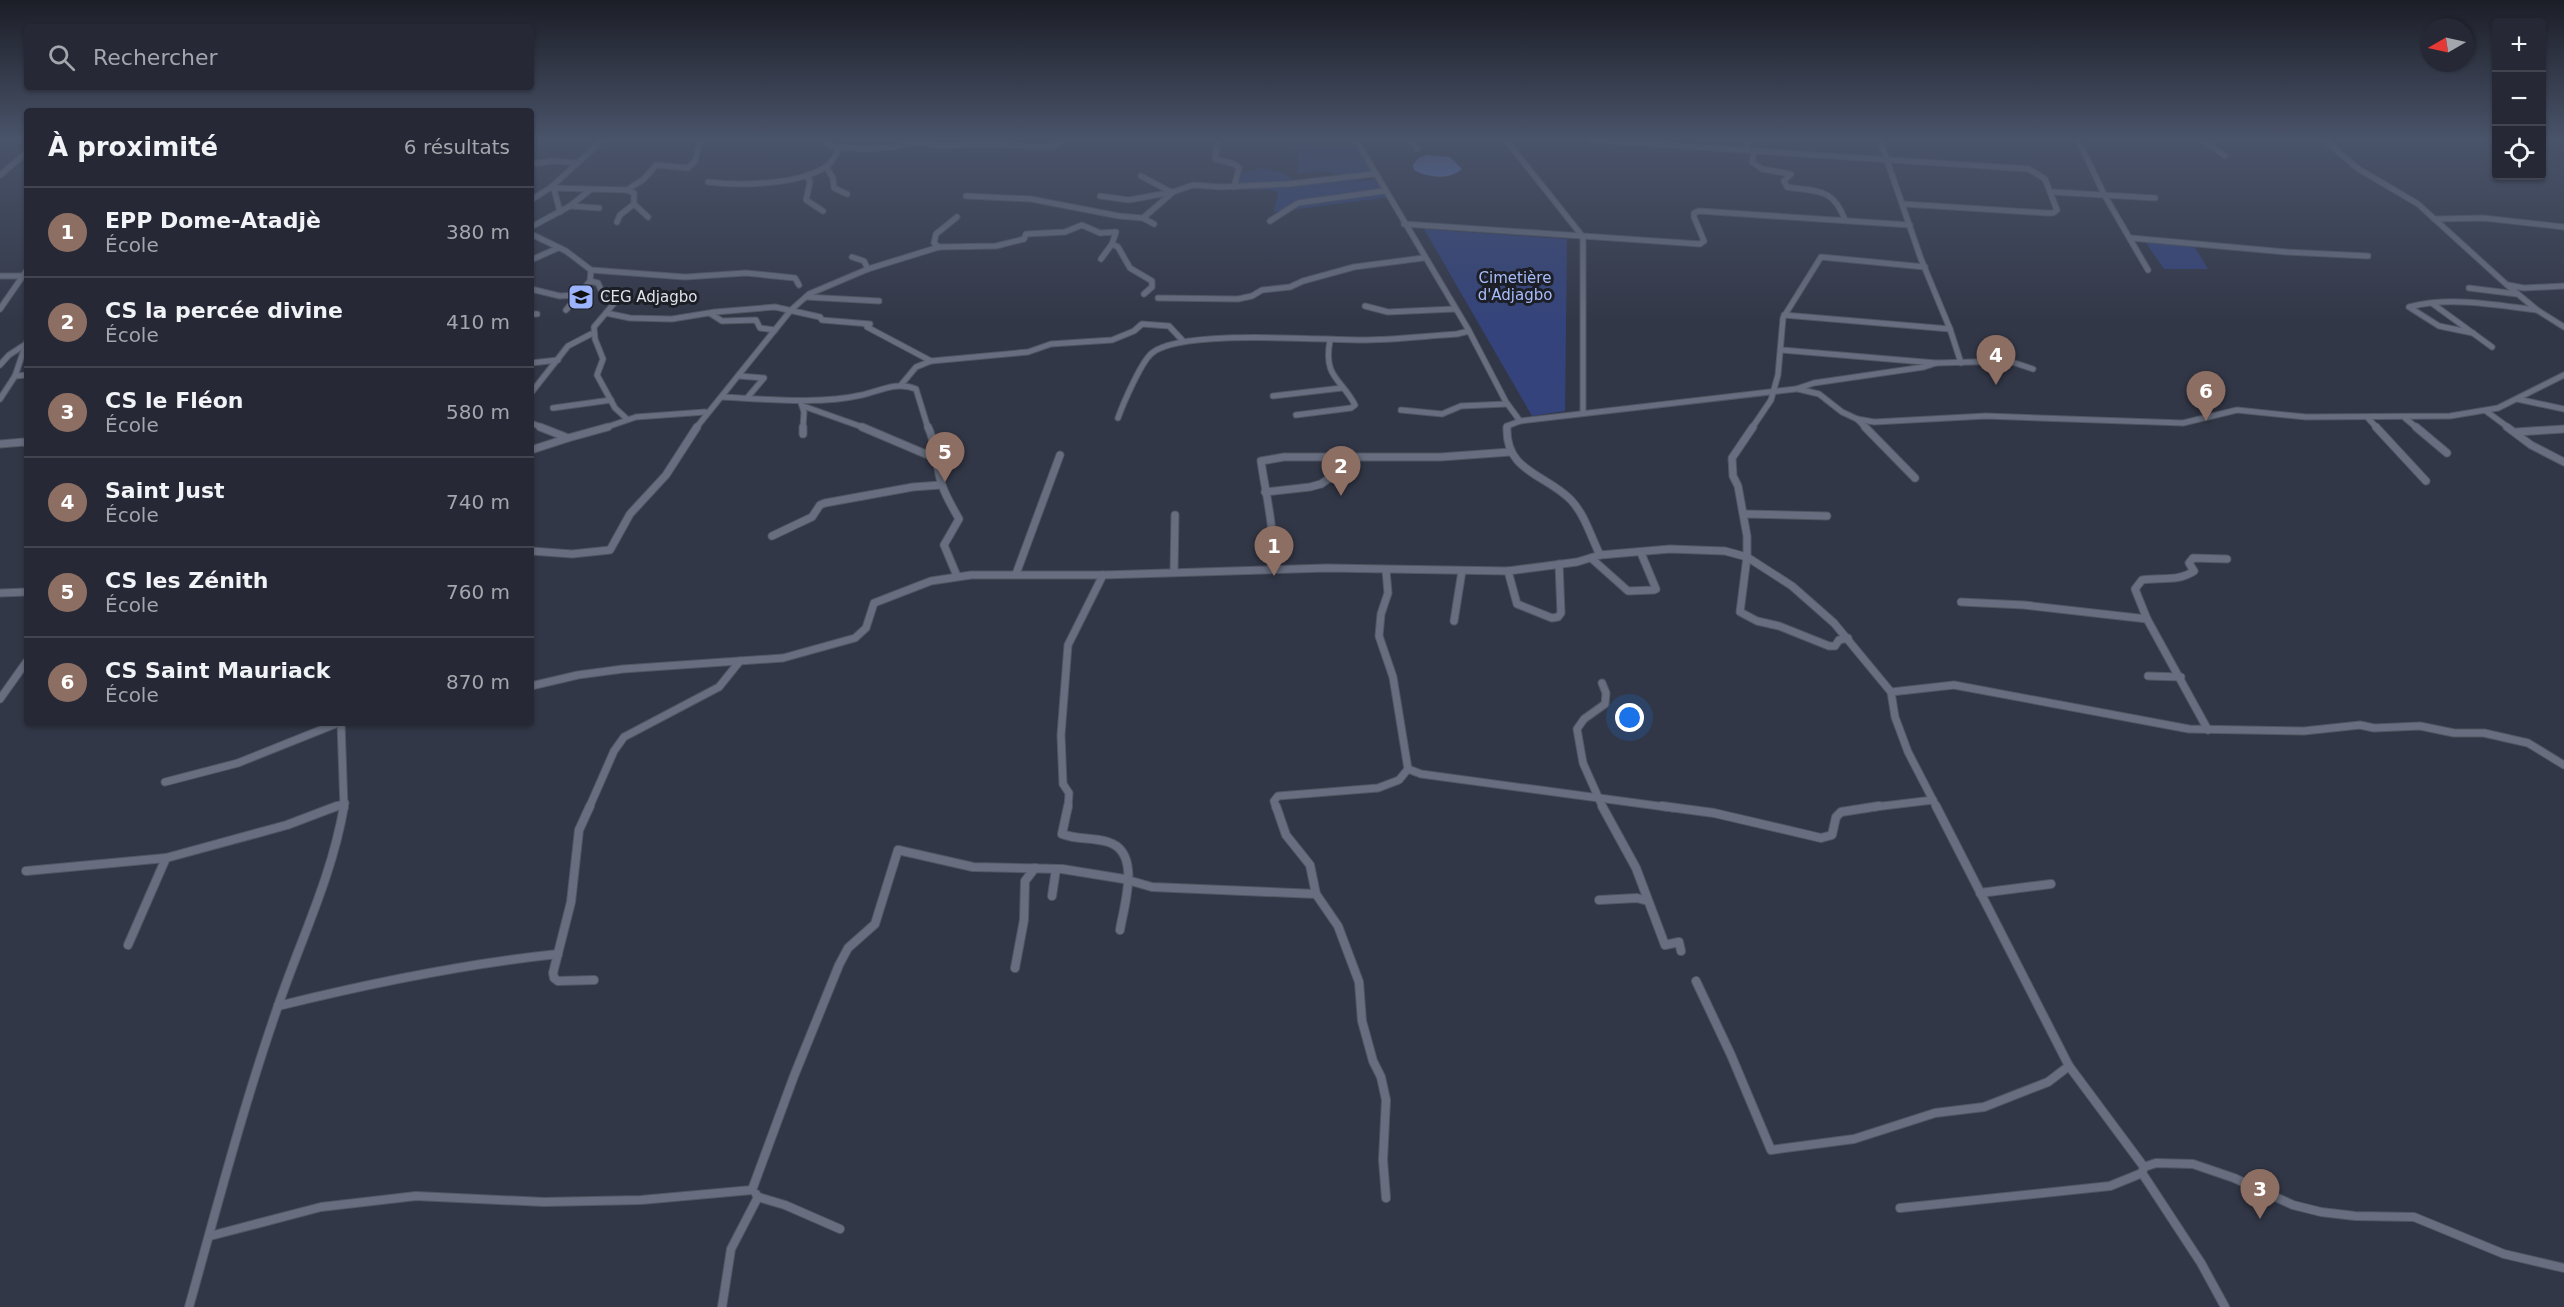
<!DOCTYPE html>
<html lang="fr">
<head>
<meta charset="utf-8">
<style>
	:root { --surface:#262935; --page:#2e313d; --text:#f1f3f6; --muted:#a4a6ad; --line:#424550; --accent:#d93025 }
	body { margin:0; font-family:"DejaVu Sans",sans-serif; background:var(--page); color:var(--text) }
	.controls { position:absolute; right:18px; top:18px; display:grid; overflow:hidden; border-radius:6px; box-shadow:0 2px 4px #0004 }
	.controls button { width:54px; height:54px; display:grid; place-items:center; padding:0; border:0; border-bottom:2px solid var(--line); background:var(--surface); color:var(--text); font:30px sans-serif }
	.compass { position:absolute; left:2420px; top:18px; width:54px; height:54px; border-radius:50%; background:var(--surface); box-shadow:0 2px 4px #0004; rotate:261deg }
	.you { position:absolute; left:1630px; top:718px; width:21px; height:21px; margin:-15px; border:4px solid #fff; border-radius:50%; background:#1a73e8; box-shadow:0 0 0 9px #1a73e833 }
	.badge { display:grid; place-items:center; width:39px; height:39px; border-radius:50%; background:var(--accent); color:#fff; font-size:20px; font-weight:700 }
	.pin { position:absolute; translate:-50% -50px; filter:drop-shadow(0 2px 3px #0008) }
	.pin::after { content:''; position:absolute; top:32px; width:21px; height:18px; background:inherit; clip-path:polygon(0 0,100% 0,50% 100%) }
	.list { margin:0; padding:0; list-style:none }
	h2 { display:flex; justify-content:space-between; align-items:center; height:78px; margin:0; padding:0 24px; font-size:26px }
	h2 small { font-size:20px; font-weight:400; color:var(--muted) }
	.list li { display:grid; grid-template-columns:39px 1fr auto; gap:18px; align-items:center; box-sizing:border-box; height:90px; padding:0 24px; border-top:2px solid var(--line) }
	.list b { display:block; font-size:22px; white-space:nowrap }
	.list p { margin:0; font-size:20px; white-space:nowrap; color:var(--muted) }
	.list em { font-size:20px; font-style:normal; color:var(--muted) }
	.icon { flex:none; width:33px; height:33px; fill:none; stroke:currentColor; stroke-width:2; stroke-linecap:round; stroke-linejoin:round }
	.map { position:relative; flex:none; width:2564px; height:1307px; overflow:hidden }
	.search { position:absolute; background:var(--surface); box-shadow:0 2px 4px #0004; left:24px; top:24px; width:510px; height:66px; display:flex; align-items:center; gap:15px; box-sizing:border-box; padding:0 21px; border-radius:6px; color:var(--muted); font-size:22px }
	.panel { position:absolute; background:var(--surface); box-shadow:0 2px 4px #0004; left:24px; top:108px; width:510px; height:618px; border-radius:6px }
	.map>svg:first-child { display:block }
	.green { fill:#34437b }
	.water { fill:#637bcc }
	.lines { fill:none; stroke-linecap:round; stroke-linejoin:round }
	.street-far2-casing { stroke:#515663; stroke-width:7 }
	.street-far1-casing { stroke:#515663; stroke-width:9 }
	.street-casing { stroke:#515663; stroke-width:10 }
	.street-far2 { stroke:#686e7f; stroke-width:5 }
	.street-far1 { stroke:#686e7f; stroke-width:7 }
	.street { stroke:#686e7f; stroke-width:8 }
	.labels { text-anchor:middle; stroke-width:6; stroke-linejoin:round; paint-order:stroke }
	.far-park-label { font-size:15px; fill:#a8bdfd; stroke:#1d1f26 }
	.far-poi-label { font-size:15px; fill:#e0e3ed; stroke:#1d1f26; text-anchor:start }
</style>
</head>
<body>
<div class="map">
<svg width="2564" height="1307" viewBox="0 0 2564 1307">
	<rect width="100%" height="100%" fill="#323747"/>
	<!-- green -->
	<g class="green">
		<polygon points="1256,140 1357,140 1372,172 1335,177 1332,172 1319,171 1298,174 1298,152 1291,145 1262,145"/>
		<polygon points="1263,168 1286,174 1293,181 1311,181 1356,176 1357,181 1380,179 1390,197 1274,212 1278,192 1263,189 1256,191 1237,181 1241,173"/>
		<polygon points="1424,229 1567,239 1565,411 1532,416"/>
		<polygon points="2144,240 2193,244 2208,269 2164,269"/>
	</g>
	<!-- water -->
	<path class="water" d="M1427 155 1450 157 1462 169C1450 180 1428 178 1414 170L1413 165 1419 158Z"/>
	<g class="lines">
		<!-- street-far2 casing -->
		<g class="street-far2-casing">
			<g id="street-far2">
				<polyline points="823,140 830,146 866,149 894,147 914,142 943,146 982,144 1049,147 1056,146 1061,140"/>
				<polyline points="1218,140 1215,159 1234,164 1239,168 1234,187"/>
				<polyline points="1356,140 1468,329 1506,402 1520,421"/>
				<polyline points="1411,140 1417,149"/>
				<polyline points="1506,140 1583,237 1583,412"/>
				<polyline points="1590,140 2029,169 2045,179 2057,210 2053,213 2046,213 1904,204"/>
				<polyline points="1746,140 1748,151"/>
				<polyline points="1880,140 1921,259 1950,329 1961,363"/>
				<polyline points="2078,140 2105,196 2148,270"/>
				<polyline points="2202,140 2225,156"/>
				<polyline points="2325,140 2357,168 2418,204 2506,284 2537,310 2564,327"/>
				<path d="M1754 151 1752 162 1762 169 1791 174 1784 181 1787 187C1817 192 1833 187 1845 220"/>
				<polyline points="531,164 553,161 577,163"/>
				<polyline points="826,167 833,178 834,188 847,194"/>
				<polyline points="0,175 27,152"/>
				<polyline points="807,175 810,182 806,200 823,211"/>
				<polyline points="1141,176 1171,192"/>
				<path d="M708 182C740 186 800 185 827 166 833 162 836 154 840 147"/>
				<polyline points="550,188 627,190 644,179 656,165 688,168 695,161 700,140"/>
				<polyline points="554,189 560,212"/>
				<polyline points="2053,192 2155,198"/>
				<polyline points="966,196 1031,199 1119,216 1143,218 1173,192 1193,185 1221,187 1288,184 1374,174"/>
				<polyline points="1100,196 1129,200 1173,192"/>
				<polyline points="531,200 550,188 603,140"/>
				<polyline points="634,204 648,217"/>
				<polyline points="570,206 599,208"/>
				<polyline points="1143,218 1154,224"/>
				<polyline points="2434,219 2483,218 2564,227"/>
				<polyline points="1270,221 1298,203 1384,191"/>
				<polyline points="617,222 620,215 634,204 634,193 627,190"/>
				<polyline points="1404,224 1700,244 1704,241 1694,217 1694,213 1699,211 1910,225"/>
				<polyline points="531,227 570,206 590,190"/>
				<polyline points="531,234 566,251 591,270 685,277 746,273 795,278 799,285"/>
				<polyline points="2131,238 2286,252 2368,256"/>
				<polyline points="1112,244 1118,247 1130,268 1152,281 1152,287 1144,294"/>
				<polyline points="939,247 934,243 936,234 957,217"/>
				<polyline points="852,257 864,261 868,269"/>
				<polyline points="531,260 558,248"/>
				<polyline points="591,270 590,281 598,283 601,290 616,301 594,327 595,339 603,359 597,375 615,408 627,419"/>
				<polyline points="0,276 24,276"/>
				<polyline points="2508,285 2524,288 2564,286"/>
				<polyline points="2469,288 2517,294"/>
				<polyline points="531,289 560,296 577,295"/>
				<polyline points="806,297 879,301"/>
				<polyline points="1158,298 1238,299 1252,296 1262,290 1290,287 1303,281 1354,267 1423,258"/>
				<polyline points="2433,304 2492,347"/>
				<polyline points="1365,306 1388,312 1455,309"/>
				<polyline points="0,309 27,270"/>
				<polyline points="566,310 590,281"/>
				<polyline points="606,313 630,318 672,319 715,312 775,307 820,317 822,320 870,324"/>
				<polyline points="531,314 537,314"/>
				<polyline points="711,314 722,321 756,320 760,328 775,330"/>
				<polyline points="1784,315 1950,329"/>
				<polyline points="867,327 931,361"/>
				<path d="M2473 333 2439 326 2409 307C2450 296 2495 305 2537 310"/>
				<polyline points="1782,350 1936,363 2009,361 2033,369"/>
				<polyline points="531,363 558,360"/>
				<polyline points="0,365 9,355 26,344"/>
				<polyline points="15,376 27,375"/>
				<polyline points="739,376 764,378 747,398"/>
				<polyline points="901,385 916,367 931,361 1028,352 1051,344 1112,340 1134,331 1142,324 1169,326 1183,341"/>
				<polyline points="1798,389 1819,394 1842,412 1857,419 1874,422 1986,416 2183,423 2237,410 2306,417 2450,416 2498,408 2564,375"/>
				<polyline points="531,393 568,346 591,334"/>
				<polyline points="1273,396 1342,388"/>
				<path d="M722 397C767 399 817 405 862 395 880 391 897 381 916 389L928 428"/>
				<polyline points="0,399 15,376 27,341"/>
				<polyline points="2517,399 2564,409"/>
				<polyline points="801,403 804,412 803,428"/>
				<polyline points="803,406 865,428"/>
				<polyline points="553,408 611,400"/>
				<polyline points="1401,410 1442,414 1461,406 1507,404"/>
				<polyline points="2486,411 2509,428"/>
				<path d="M1296 415 1351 408 1355 405C1341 378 1323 378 1330 340"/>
				<polyline points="2367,417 2377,428"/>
				<path d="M1118 418C1123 404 1141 362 1152 353 1181 329 1319 340 1361 340 1393 340 1425 336 1457 334L1469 331"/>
				<polyline points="2405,418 2417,428"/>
				<polyline points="1857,419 1866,428"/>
				<polyline points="531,423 544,428"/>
				<polyline points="604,428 636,417 705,412"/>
				<polyline points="696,428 791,310 809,294 868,269 939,247 996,246 1024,239 1026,234 1065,232 1082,225 1100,233 1116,232 1112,244 1101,259"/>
				<polyline points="1507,428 1507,426 1520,421 1796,389 1814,383 1924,367 1936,363"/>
				<polyline points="1752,428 1771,400 1778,375 1783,318 1821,257 1925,267"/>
			</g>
		</g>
		<!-- street-far1 casing -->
		<g class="street-far1-casing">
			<g id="street-far1">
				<polyline points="540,427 568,438 608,427"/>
				<polyline points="862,427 935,458"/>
				<path d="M928 427C937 445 935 465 942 485 946 497 953 508 959 519L944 545 957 576"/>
				<path d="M1507 427C1505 472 1546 474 1571 500 1585 515 1591 537 1600 555L1670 549 1725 551 1747 557 1792 586 1834 623 1891 692 1895 717 1908 752 1937 808"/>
				<polyline points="1753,427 1732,458 1733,476 1738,486 1747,536 1747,557 1740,612 1757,621 1779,626 1829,646 1835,646 1839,640 1848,638"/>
				<polyline points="1865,427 1915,478"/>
				<polyline points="2376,427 2426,481"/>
				<polyline points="2416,427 2447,453"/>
				<polyline points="2507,427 2531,445 2564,462"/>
				<polyline points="2516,432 2564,429"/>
				<polyline points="803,434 803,427"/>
				<polyline points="0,444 24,442 27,444"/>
				<polyline points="531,450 568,438"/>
				<polyline points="1265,492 1310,487 1321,484 1334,475 1331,456"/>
				<polyline points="1744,514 1827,516"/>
				<polyline points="772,536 812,517 820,505 825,503 913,487 941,485"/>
				<polyline points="531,551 572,554 610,550 630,514 666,475 697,427"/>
				<polyline points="1591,558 1628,591 1654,590 1656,589 1641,553"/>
				<path d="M1270 569C1278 539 1265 492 1261 461L1284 457H1441L1510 452"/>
				<polyline points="1508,571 1517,604 1552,618 1558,617 1561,613 1559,564"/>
				<polyline points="1174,572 1175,515"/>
				<polyline points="1016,574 1060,455"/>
				<polyline points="0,593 27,592"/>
				<polyline points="1961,602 2024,605 2147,619"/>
				<polyline points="1454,621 1462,571"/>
				<polyline points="2148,676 2181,677"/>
				<polyline points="1602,683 1606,693 1605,704 1584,719 1577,729 1583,763 1603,808"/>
				<polyline points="531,686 578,675 623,669 783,658 855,638 866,628 874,603 931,581 971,575 1103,575 1327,568 1508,571 1577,562 1600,555"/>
				<polyline points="1891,692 1954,685 2189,729 2304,731 2360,725 2374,728 2420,726 2454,733 2484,733 2528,743 2564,765"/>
				<polyline points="0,699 27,661"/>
				<polyline points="341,723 344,808"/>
				<path d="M2208 730 2147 619 2135 589 2142 580C2160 577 2178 582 2194 571L2189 563 2193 558 2227 559"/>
				<polyline points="1408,769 1421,774 1673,808"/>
				<polyline points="165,782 238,763 338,723"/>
				<polyline points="333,808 345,803"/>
				<polyline points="589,808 614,751 624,737 719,687 740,661"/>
				<polyline points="1068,808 1069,793 1063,784 1061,735 1068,645 1103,575"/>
				<polyline points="1276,808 1274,801 1278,796 1378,788 1399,780 1408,769 1393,677 1379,636 1381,614 1388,593 1386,570"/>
				<polyline points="1866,808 1933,800"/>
			</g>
		</g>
		<!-- street casing -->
		<g class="street-casing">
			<g id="street">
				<polyline points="590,806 579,830 571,902 553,973 554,978 558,981 594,980"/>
				<path d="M1068 806 1062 834C1077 840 1093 837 1108 842 1142 852 1124 905 1120 930"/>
				<polyline points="1276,806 1286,835 1310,865 1316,894 1338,926 1359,982 1362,1021 1373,1061 1381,1077 1386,1100 1383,1160 1386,1198"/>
				<polyline points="1602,806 1636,868 1665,945 1679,942 1681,951"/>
				<polyline points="1662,806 1714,813 1821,838 1832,835 1836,817 1841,812 1879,806"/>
				<polyline points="1936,806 2069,1066 2144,1167 2142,1173 2201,1263 2225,1307"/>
				<polyline points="26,871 166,858 287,825 337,806"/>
				<polyline points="1980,893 2051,884"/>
				<polyline points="1052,896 1056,869"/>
				<polyline points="1599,900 1637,898 1648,901"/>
				<polyline points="128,945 166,858"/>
				<polyline points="1015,968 1024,920 1025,881 1035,868"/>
				<polyline points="1696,981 1731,1055 1771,1150 1854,1139 1935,1113 1984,1107 2048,1082 2069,1066"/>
				<path d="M278 1006C371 983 463 964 558 954"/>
				<polyline points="2144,1167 2156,1163 2193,1164 2234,1178 2293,1205 2321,1212 2355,1216 2414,1217 2504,1254 2564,1268"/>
				<polyline points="752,1190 794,1076 839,965 848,948 875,924 898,850 973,867 1062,869 1124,879 1152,887 1316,894"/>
				<polyline points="756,1194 758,1197 785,1205 840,1229"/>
				<polyline points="1900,1208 2110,1186 2142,1173"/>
				<polyline points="210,1236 321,1207 416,1196 544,1202 641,1200 752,1190"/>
				<path d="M189 1307C217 1207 243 1107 277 1009 300 941 332 877 344 806"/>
				<polyline points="722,1307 731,1249 758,1197"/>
			</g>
		</g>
		<!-- street-far2 -->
		<use href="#street-far2" class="street-far2"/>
		<!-- street-far1 -->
		<use href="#street-far1" class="street-far1"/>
		<!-- street -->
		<use href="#street" class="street"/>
	</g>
	<!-- sky -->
	<linearGradient id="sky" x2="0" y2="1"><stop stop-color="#1c1e27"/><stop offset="0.43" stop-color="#495369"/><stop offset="1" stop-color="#495369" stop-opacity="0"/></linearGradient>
	<rect width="2564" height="323" fill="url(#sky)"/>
	<!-- icons -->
	<defs>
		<g id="school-square" transform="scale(1.35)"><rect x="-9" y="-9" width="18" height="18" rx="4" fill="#9cb4fd" stroke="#1d1f26"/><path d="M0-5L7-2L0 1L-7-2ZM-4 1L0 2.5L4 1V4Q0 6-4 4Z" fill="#111"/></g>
	</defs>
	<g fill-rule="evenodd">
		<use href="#school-square" x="581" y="297"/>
	</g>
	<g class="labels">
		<!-- far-park labels -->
		<g class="far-park-label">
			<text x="1515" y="283">Cimetière<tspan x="1515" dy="17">d'Adjagbo</tspan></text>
		</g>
		<!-- far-poi labels -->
		<g class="far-poi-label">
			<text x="600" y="302">CEG Adjagbo</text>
		</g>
	</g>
</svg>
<div class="controls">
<button>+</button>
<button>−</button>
<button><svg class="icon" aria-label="locate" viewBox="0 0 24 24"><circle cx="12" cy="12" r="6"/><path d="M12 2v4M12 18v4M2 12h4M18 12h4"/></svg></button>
</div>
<svg class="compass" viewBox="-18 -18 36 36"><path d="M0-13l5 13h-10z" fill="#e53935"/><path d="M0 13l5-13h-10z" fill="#a4a6ad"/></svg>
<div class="you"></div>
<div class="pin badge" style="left:1274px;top:576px;background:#8d6e63">1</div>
<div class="pin badge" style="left:1341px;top:496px;background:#8d6e63">2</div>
<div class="pin badge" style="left:2260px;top:1219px;background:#8d6e63">3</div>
<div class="pin badge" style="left:1996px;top:385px;background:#8d6e63">4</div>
<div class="pin badge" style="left:945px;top:482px;background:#8d6e63">5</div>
<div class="pin badge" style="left:2206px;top:421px;background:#8d6e63">6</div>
<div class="search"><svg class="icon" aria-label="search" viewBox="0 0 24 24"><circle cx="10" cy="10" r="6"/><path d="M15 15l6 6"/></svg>Rechercher</div>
<section class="panel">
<h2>À proximité<small>6 résultats</small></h2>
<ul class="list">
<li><span class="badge" style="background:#8d6e63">1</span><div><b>EPP Dome-Atadjè</b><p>École</p></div><em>380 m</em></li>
<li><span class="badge" style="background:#8d6e63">2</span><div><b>CS la percée divine</b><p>École</p></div><em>410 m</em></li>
<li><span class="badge" style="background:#8d6e63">3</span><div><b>CS le Fléon</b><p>École</p></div><em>580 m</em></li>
<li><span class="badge" style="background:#8d6e63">4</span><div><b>Saint Just</b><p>École</p></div><em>740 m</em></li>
<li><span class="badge" style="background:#8d6e63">5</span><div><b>CS les Zénith</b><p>École</p></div><em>760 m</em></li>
<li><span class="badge" style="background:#8d6e63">6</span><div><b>CS Saint Mauriack</b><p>École</p></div><em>870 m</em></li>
</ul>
</section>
</div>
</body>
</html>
